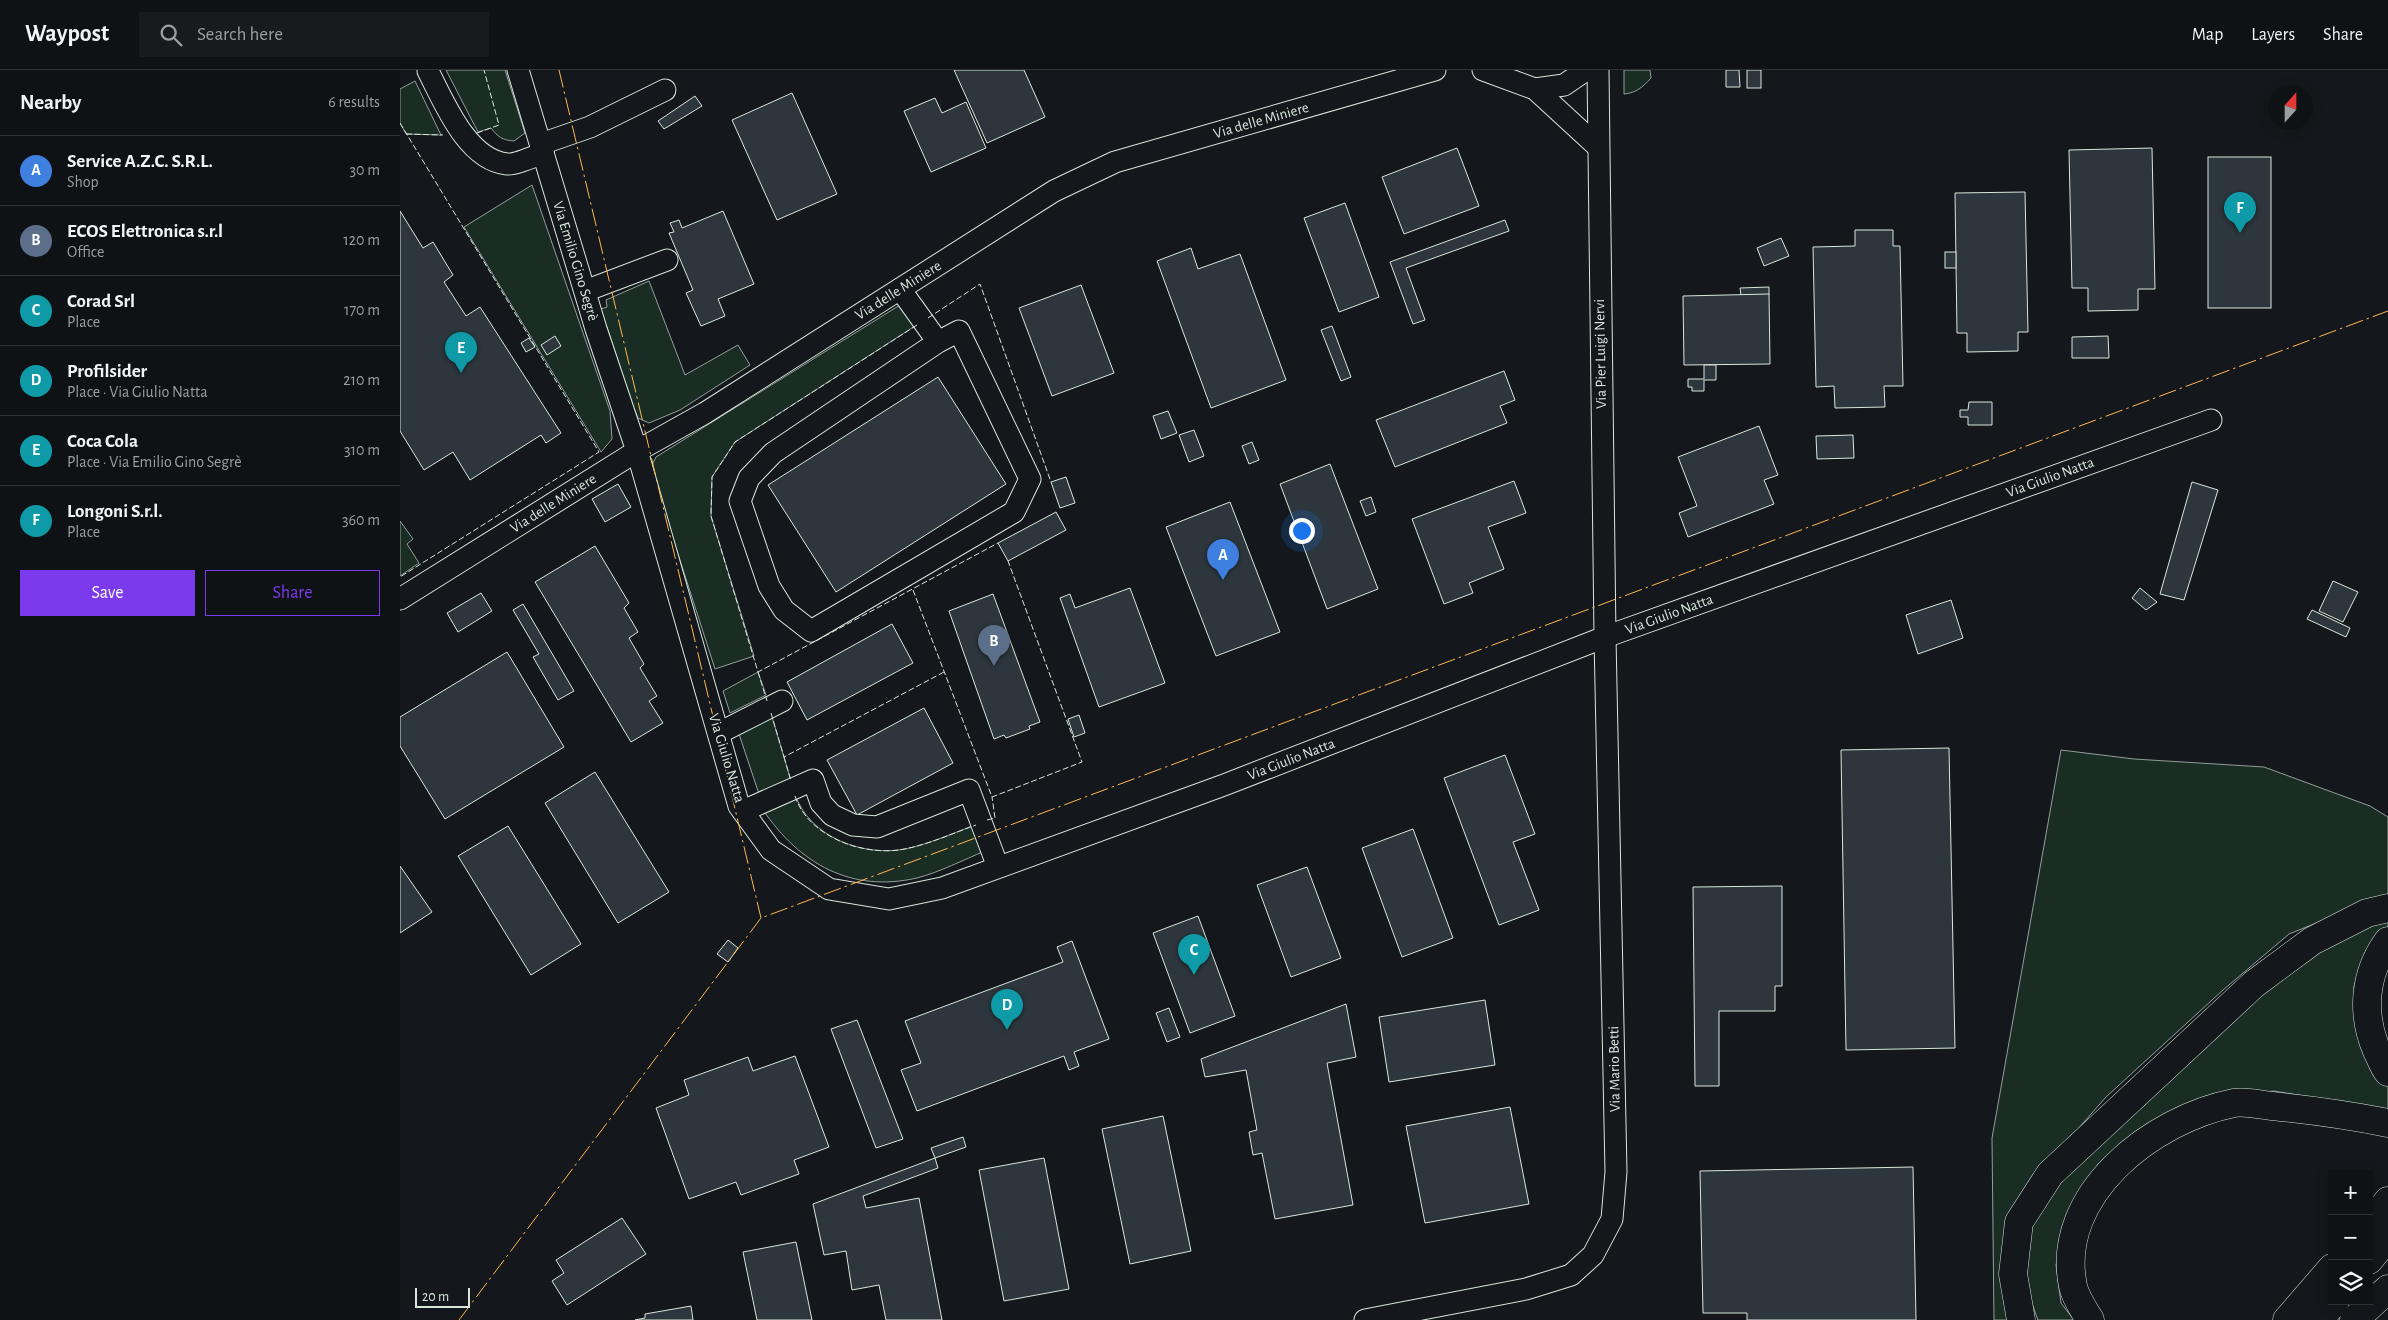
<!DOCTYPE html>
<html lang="en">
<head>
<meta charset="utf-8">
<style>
	:root { --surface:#0f1215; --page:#181b1e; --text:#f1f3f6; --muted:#9b9ea0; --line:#2f3234; --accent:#7c3aed }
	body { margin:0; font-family:"Alegreya Sans",sans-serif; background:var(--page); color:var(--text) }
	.controls { position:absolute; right:15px; bottom:15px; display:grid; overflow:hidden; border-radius:0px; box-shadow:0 2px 12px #0003 }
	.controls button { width:45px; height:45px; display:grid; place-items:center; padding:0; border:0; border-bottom:1px solid var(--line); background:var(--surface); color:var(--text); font:25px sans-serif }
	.compass { position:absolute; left:1868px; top:15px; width:45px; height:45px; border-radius:50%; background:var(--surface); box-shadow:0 2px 12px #0003; rotate:21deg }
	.scale { position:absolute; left:15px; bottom:12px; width:55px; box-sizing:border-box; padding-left:5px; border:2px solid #d8e6dc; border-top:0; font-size:14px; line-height:18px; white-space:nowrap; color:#d8e6dc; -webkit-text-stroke:4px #14181c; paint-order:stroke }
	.you { position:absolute; left:901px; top:460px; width:18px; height:18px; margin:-12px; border:4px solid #fff; border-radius:50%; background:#1a73e8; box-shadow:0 0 0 8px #1a73e833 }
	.badge { display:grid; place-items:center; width:32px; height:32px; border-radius:50%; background:var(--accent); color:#fff; font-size:16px; font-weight:700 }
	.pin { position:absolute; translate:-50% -41px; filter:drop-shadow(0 1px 2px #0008) }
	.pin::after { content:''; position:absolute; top:26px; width:18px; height:15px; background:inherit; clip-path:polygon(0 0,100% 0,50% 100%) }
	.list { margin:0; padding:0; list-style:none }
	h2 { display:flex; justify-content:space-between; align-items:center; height:65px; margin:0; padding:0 20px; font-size:21px }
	h2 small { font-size:16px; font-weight:400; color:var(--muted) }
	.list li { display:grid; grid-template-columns:32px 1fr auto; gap:15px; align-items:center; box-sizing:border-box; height:70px; padding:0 20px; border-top:1px solid var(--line) }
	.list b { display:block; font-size:19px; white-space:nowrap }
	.list p { margin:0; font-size:16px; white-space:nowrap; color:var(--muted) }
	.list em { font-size:16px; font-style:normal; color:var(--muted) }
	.actions { display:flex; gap:10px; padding:15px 20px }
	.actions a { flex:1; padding:11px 0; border:1px solid var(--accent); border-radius:0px; text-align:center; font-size:18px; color:var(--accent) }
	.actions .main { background:var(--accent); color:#fff }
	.icon { flex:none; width:28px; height:28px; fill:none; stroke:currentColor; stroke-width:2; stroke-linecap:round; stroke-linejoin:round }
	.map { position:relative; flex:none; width:1988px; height:1250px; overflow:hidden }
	header { display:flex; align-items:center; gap:30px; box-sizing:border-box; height:70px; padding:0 25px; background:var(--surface); border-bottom:1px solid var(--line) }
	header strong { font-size:24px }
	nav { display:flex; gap:28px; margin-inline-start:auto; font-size:18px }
	.search { width:350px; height:45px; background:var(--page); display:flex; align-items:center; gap:12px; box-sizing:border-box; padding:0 18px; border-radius:0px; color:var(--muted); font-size:19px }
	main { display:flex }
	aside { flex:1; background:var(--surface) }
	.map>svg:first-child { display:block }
	.green { fill:#1a2d24; stroke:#939e99 }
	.building { fill:#2c363c; stroke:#d8e6dc }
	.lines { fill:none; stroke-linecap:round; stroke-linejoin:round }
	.minor-casing { stroke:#d8e6dc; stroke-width:23 }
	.highway-casing { stroke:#d8e6dc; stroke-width:29 }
	.minor { stroke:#14181c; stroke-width:21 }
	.highway { stroke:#14181c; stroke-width:28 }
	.fence { stroke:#d8e6dc; stroke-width:1; stroke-dasharray:6 2.5; stroke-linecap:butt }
	.power { stroke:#ffb74d; stroke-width:1; stroke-dasharray:18 4 2.5 4; stroke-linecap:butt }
	.labels { text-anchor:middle; stroke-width:4; stroke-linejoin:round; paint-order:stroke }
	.street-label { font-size:15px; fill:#d8e6dc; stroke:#14181c }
</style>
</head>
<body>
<header>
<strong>Waypost</strong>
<div class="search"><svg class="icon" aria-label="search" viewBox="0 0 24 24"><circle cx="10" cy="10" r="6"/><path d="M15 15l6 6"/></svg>Search here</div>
<nav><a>Map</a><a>Layers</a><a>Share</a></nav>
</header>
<main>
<aside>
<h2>Nearby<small>6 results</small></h2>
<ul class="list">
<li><span class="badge" style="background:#3f7fe0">A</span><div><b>Service A.Z.C. S.R.L.</b><p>Shop</p></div><em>30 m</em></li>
<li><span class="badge" style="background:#5c6f8a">B</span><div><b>ECOS Elettronica s.r.l</b><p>Office</p></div><em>120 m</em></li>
<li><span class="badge" style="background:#0f9aa8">C</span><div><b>Corad Srl</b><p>Place</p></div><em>170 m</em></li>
<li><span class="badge" style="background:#0f9aa8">D</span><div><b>Profilsider</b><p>Place · Via Giulio Natta</p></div><em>210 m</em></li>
<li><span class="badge" style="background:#0f9aa8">E</span><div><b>Coca Cola</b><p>Place · Via Emilio Gino Segrè</p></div><em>310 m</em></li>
<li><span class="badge" style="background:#0f9aa8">F</span><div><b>Longoni S.r.l.</b><p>Place</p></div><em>360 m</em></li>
</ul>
<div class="actions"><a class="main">Save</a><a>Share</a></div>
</aside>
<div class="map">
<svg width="1988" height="1250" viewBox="0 0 1988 1250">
	<rect width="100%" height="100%" fill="#14181c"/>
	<!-- green -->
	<g class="green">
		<path d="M46 0H105L125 63 114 71C102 70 98 67 91 58L78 62Z"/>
		<path d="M1224 0H1250L1251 8C1243 17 1236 23 1224 24Z"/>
		<polygon points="15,11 41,65 6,64 0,53 0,19"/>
		<polygon points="132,115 210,341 212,369 201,382 64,157"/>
		<polygon points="249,211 285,305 338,275 350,295 280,340 249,353 238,348 233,336 201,239 207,237 206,230"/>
		<polygon points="500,235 518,254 335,372 312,407 311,446 354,586 315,599 252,403 252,395 256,387"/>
		<polygon points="0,451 13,469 7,474 19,493 0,506"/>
		<polygon points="358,602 366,625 330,643 323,621"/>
		<polygon points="372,647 392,714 359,724 339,664"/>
		<polygon points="1661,680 1734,689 1864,697 1970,736 1988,747 1988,824 1889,864 1823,920 1706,1027 1620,1125 1603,1179 1612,1250 1594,1250 1592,1068"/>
		<path d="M395 724C409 767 463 787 505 779 529 774 554 763 577 754L585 781C563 790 540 802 517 808 451 823 400 794 363 740Z"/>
		<polygon points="1988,846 1988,856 1966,880 1954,916 1956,955 1988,1016 1988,1040 1874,1021 1801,1029 1732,1064 1698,1094 1668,1145 1656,1195 1661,1233 1674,1250 1638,1250 1625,1215 1625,1182 1636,1144 1661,1104 1866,916 1931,869"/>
	</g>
	<!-- building -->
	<g class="building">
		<polygon points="554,0 624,0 645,47 587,73"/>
		<polygon points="1326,0 1339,0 1340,17 1326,17"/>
		<rect x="1347" y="0" width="14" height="18"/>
		<polygon points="392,23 437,124 377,150 332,50"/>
		<polygon points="295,26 302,36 264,59 258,51"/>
		<polygon points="535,28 542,43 566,32 586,78 531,102 504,41"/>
		<polygon points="1057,78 1079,136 1004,164 982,107"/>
		<polygon points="1752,78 1755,219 1738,219 1738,240 1688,241 1688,218 1672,218 1669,80"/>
		<rect x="1808" y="87" width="63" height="151"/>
		<polygon points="1625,122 1628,262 1618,262 1618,281 1567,282 1567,263 1557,263 1555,123"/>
		<polygon points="945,133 979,227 939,242 904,148"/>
		<polygon points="0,141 23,178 33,172 53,205 44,212 66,246 80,237 161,363 146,373 141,365 70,410 53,382 24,400 0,361"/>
		<polygon points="323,141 354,214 318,229 325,246 301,256 286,223 293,220 269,163 274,162 270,153 279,150 282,158"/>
		<polygon points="1105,150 1109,161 1006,198 1025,250 1013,254 990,192"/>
		<polygon points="1455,160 1493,160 1493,176 1500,176 1503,316 1484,316 1485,337 1435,338 1434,316 1416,317 1413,177 1455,176"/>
		<polygon points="1381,168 1389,186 1364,196 1357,178"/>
		<polygon points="791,178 798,199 840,184 886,310 811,338 757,191"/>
		<rect x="1545" y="182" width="11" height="16"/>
		<polygon points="681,215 714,303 652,326 619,238"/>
		<polygon points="1369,217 1369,225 1341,225 1340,218"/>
		<polygon points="1369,224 1370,294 1284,295 1283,226"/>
		<polygon points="932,256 951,307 941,311 921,260"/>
		<polygon points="155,266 161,276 147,285 141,275"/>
		<polygon points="1708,266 1709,288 1672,288 1672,267"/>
		<polygon points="129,268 135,277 126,282 121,273"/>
		<polygon points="1304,295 1316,295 1316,310 1304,310 1304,321 1292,321 1292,317 1288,317 1288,309 1304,309"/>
		<polygon points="1104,301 1115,330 1100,336 1107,353 995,397 976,350"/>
		<polygon points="538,307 606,414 436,522 368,415"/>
		<polygon points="1569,332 1592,332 1592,355 1568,355 1568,347 1560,347 1560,340 1568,340"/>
		<polygon points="768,341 777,363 761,369 753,346"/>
		<polygon points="1359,356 1378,405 1364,410 1374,434 1288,467 1279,443 1297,436 1278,387"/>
		<polygon points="794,360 804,386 789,392 779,365"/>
		<polygon points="1453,365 1454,388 1417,389 1416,366"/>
		<polygon points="852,372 859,390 849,394 842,376"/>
		<polygon points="930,394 978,519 927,539 880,414"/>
		<polygon points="666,407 675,433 660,438 651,412"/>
		<polygon points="1114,411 1126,443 1088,457 1104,499 1069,513 1073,523 1044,534 1012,449"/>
		<polygon points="1792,412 1818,420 1784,530 1760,524"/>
		<polygon points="218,414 231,437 205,452 192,429"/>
		<polygon points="971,427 976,442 966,446 960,431"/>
		<polygon points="830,432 880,562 816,586 766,457"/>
		<polygon points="656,442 666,460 608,491 598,473"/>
		<polygon points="195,476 229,533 224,538 238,562 229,568 244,594 240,598 257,626 249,631 263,653 231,672 135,512"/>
		<polygon points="1933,511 1958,522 1943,552 1919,541"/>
		<polygon points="730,518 765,613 699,637 660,528 670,524 675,538"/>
		<polygon points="1740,518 1757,532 1746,540 1732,528"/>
		<polygon points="81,523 92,541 58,562 47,543"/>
		<polygon points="593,524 640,652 629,656 630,659 606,668 604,665 594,669 549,541"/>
		<polygon points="1551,530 1563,568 1518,584 1506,545"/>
		<polygon points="123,534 174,621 158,630 133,587 139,584 113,540"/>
		<polygon points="1912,540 1950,558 1946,567 1907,549"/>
		<polygon points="492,554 513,593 407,650 387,612"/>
		<polygon points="107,582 164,677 45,749 0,676 0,647"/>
		<polygon points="524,638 553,693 457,745 427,690"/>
		<polygon points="679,645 685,663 674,667 668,649"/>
		<polygon points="1549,678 1555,978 1446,980 1441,680"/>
		<polygon points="1105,685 1135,764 1113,772 1139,840 1099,855 1044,708"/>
		<polygon points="195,702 269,822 218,853 145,733"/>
		<polygon points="108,756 181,874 131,905 58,786"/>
		<polygon points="1013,759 1053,868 1002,887 962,778"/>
		<polygon points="0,796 32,842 0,863"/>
		<polygon points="907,797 941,888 891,907 857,815"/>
		<polygon points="1382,816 1382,916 1375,916 1375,941 1319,941 1319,1016 1295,1016 1293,817"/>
		<polygon points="798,846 835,946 790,963 753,863"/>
		<polygon points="328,870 338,878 328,892 317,884"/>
		<polygon points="672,871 709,969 674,982 679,996 669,1000 664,986 517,1041 501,1000 521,993 505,951 663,892 657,877"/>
		<polygon points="1085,930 1095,995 989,1012 979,947"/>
		<polygon points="946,934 956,987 927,993 953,1135 875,1149 862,1083 853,1085 849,1062 857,1060 846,1000 805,1007 801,989"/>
		<polygon points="769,938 780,967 767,972 756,943"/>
		<polygon points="457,950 503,1069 476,1078 431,959"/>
		<polygon points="395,986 429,1077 394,1090 399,1104 341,1125 336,1112 289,1129 256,1038 289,1025 284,1010 348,987 353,1001"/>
		<polygon points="1110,1037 1129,1134 1025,1153 1006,1056"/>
		<polygon points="763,1046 791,1181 730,1194 702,1059"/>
		<polygon points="563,1067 566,1077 535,1088 531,1078"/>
		<polygon points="535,1088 538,1098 463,1126 466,1138 519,1128 542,1250 486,1250 479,1215 452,1220 446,1181 424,1185 413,1134"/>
		<polygon points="644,1088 669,1219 604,1231 579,1100"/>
		<polygon points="1513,1097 1516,1250 1347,1250 1347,1243 1303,1243 1300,1101"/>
		<polygon points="222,1148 246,1184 167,1235 152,1211 164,1203 156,1190"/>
		<polygon points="396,1172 412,1250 357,1250 343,1182"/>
		<polygon points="291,1236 293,1250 235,1250 245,1248 245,1244"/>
	</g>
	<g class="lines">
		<!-- minor casing -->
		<g class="minor-casing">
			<g id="minor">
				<polyline points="118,0 196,259 237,381 339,736 371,780 429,819 489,829 542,818 824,715 1205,567 1811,350"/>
				<polyline points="1083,0 1135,19 1197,76"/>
				<path d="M28 1C44 32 67 90 107 94 115 95 135 86 143 83"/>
				<polyline points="1135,19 1164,15 1186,0"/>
				<polyline points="141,74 190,57 265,20"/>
				<polyline points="500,219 538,272 559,261 630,409 614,442 411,561 384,540 369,516 340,431 349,408 373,383 538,272"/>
				<polyline points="185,221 267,190"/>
				<polyline points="0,529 237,381 305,343 654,121 715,92 1035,0"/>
				<polyline points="319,663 382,631"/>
				<polyline points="343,741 413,710 421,733 432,745 453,755 477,757 569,720 598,797"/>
				<polyline points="965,1250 1126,1219 1171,1205 1193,1185 1212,1149 1216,1102 1205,567 1198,0"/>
			</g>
		</g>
		<!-- highway casing -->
		<g class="highway-casing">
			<g id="highway">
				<path d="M1988 871C1964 904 1961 944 1977 981 1981 988 1983 996 1988 1002"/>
				<polyline points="1969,1154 1988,1131"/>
				<polyline points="1969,1190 1988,1167"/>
				<polyline points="1621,1250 1613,1204 1619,1152 1650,1104 1854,914 1912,871 1967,843 1988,838"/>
				<path d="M1690 1250C1684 1240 1675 1227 1673 1216 1654 1124 1753 1049 1834 1033 1845 1031 1860 1035 1872 1036 1911 1040 1949 1045 1988 1053"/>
				<polyline points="1887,1250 1932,1198"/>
				<polyline points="1919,1250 1935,1231"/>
				<polyline points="1954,1250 1988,1219"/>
			</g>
		</g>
		<!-- minor -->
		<use href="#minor" class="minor"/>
		<!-- highway -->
		<use href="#highway" class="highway"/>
		<!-- fence -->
		<g class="fence">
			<polyline points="0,53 199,382 0,507"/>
			<polyline points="77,63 99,55 84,0"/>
			<polyline points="6,64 43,65"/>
			<polyline points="528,248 580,214 651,412"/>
			<polyline points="517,255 335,372 312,407 311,446 358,602 598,473"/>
			<polyline points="513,520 592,727 682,692 608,491"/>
			<polyline points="358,602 367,631"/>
			<polyline points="371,643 384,687 544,602"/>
			<polyline points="384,687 391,711"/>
			<path d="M395 726C408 766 460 785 499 780 525 776 551 764 576 755"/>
			<polyline points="587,750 595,748 592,727"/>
		</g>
		<!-- power -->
		<g class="power">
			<polyline points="159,0 361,848"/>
			<polyline points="59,1250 361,848 1988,241"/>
		</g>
	</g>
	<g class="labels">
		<!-- street labels -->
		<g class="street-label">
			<text transform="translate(861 50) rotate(-16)" y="5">Via delle Miniere</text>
			<text transform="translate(176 191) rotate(73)" y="5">Via Emilio Gino Segrè</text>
			<text transform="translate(498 220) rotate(-32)" y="5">Via delle Miniere</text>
			<text transform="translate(1200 284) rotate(-91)" y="5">Via Pier Luigi Nervi</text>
			<text transform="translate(1650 407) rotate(-20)" y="5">Via Giulio Natta</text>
			<text transform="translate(153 433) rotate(-32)" y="5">Via delle Miniere</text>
			<text transform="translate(1269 544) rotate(-20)" y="5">Via Giulio Natta</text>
			<text transform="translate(327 688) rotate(73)" y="5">Via Giulio Natta</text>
			<text transform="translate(891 689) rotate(-21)" y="5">Via Giulio Natta</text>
			<text transform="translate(1214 999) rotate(-91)" y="5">Via Mario Betti</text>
		</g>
	</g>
</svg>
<div class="controls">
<button>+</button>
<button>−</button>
<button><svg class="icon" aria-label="layers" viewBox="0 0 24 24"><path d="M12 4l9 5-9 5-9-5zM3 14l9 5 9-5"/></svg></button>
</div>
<svg class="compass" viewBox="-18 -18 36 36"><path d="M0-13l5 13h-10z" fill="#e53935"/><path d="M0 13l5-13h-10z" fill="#9b9ea0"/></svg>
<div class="scale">20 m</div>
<div class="you"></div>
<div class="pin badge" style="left:823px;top:510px;background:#3f7fe0">A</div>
<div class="pin badge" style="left:594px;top:596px;background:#5c6f8a">B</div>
<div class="pin badge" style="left:794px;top:905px;background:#0f9aa8">C</div>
<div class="pin badge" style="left:607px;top:960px;background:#0f9aa8">D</div>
<div class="pin badge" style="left:61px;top:303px;background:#0f9aa8">E</div>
<div class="pin badge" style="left:1840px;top:163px;background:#0f9aa8">F</div>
</div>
</main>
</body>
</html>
